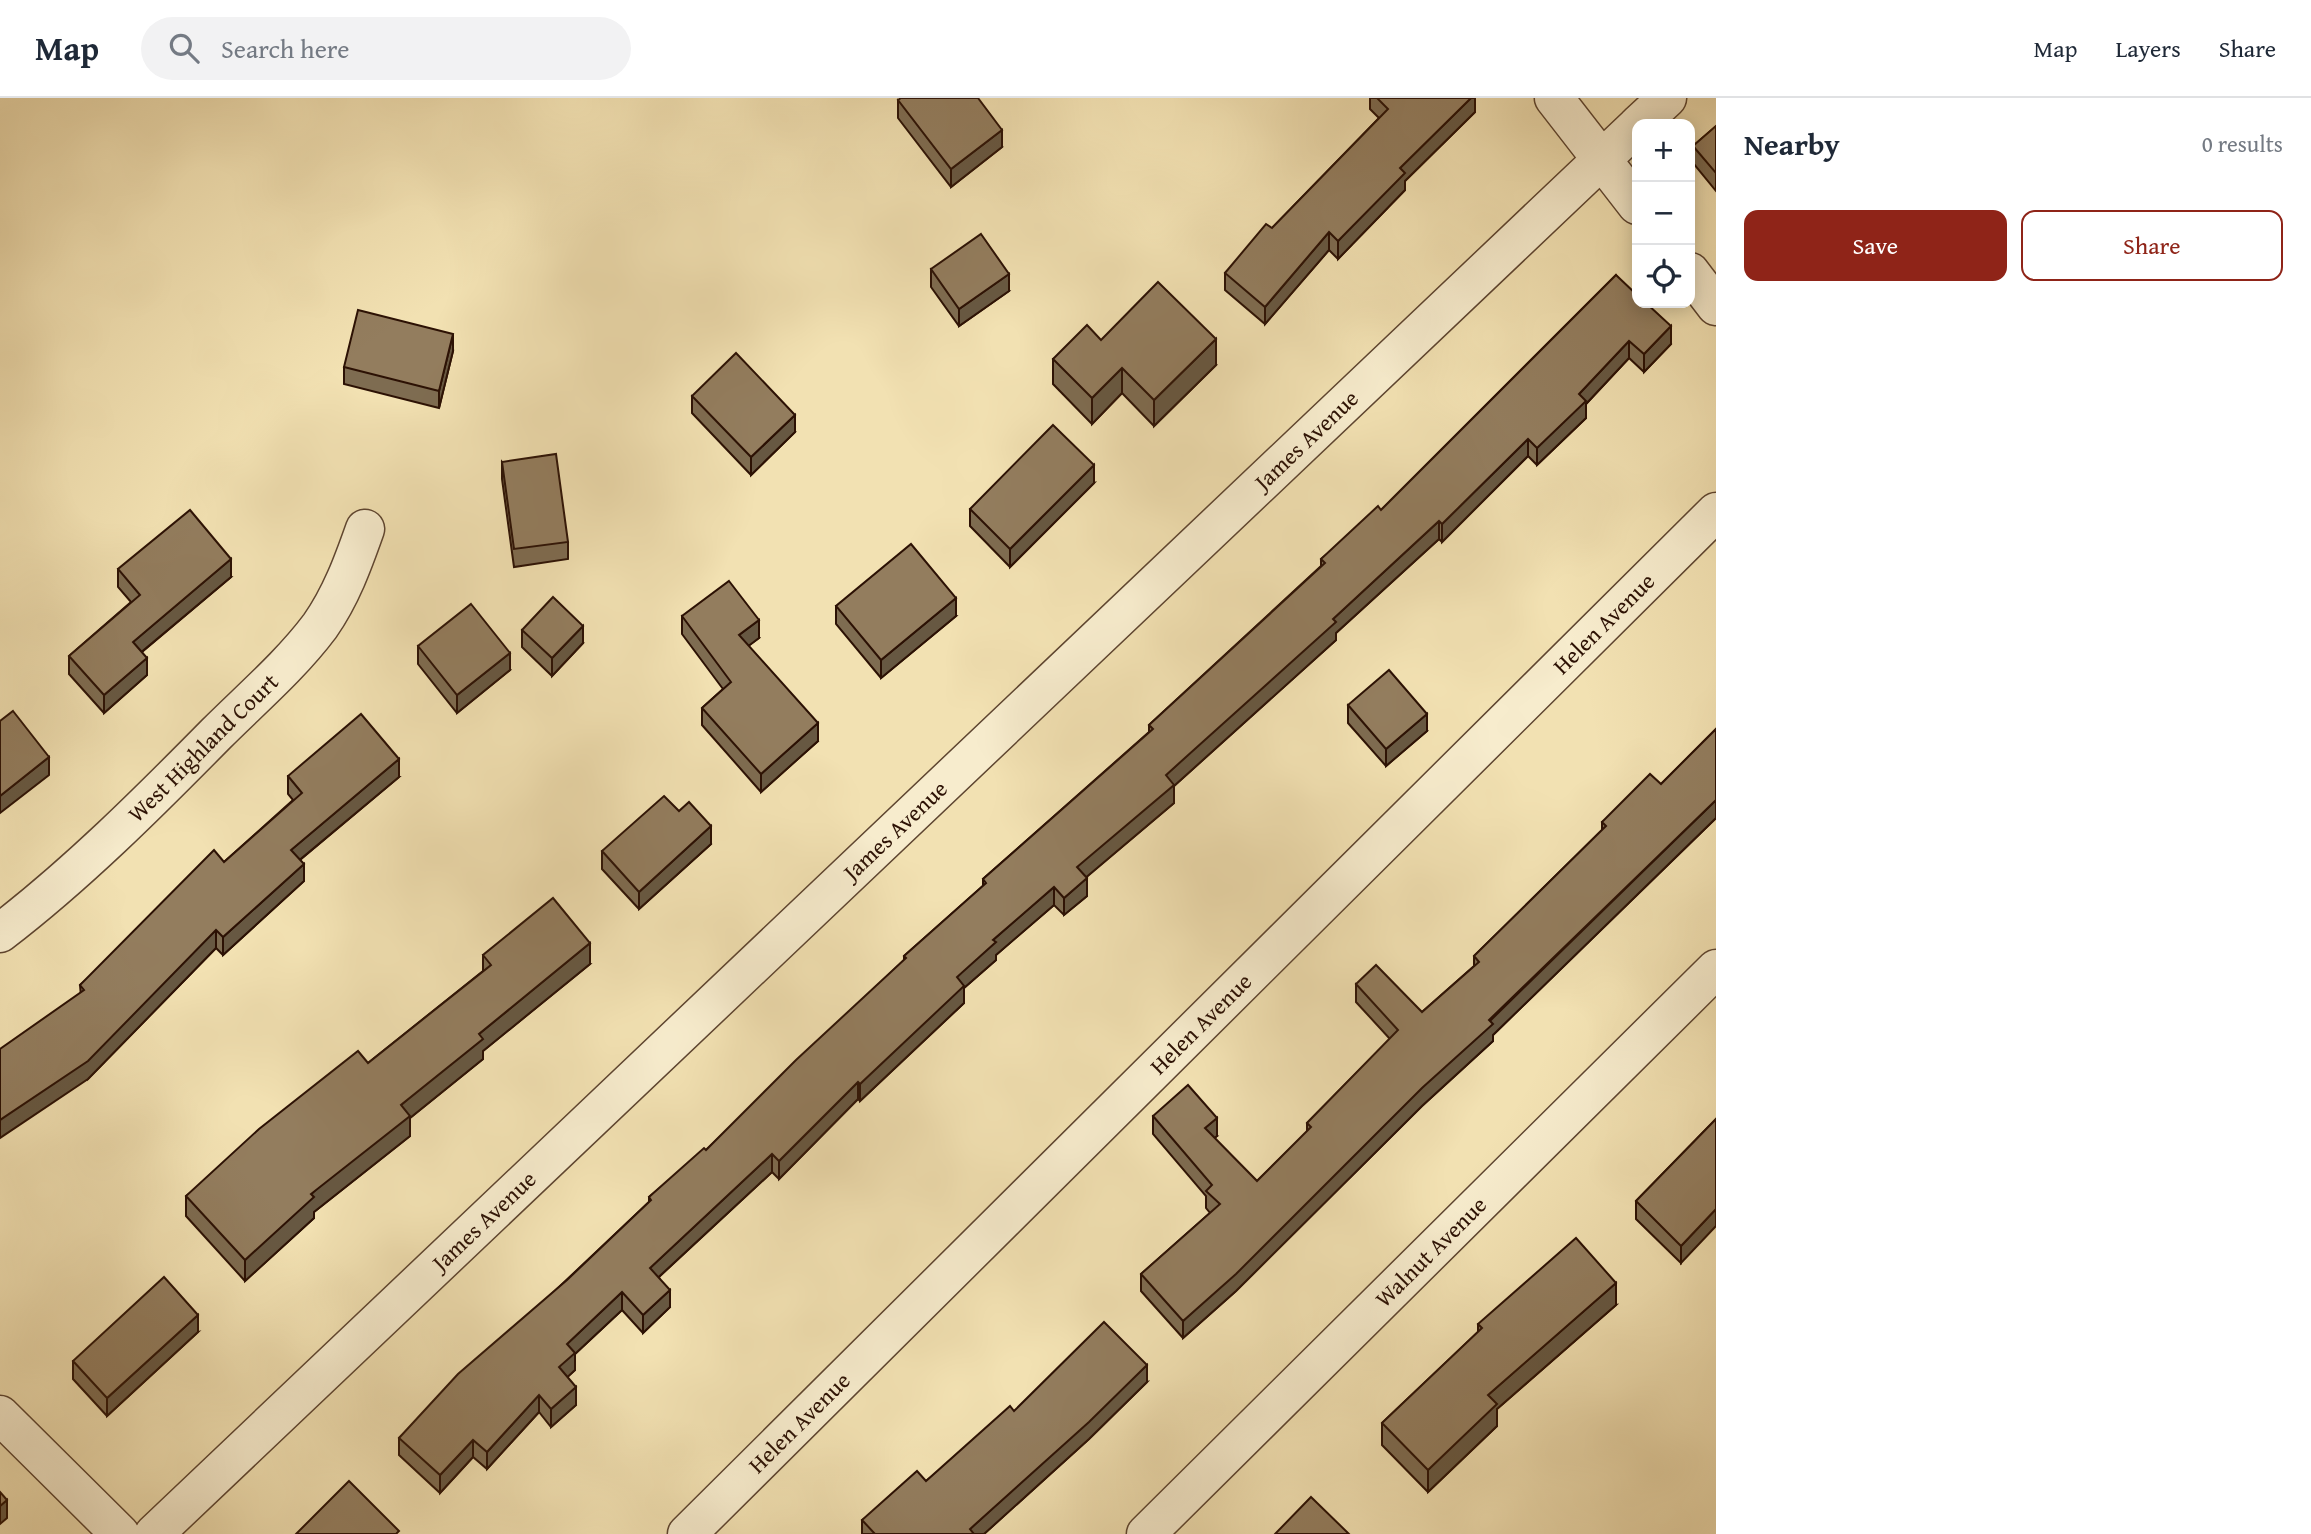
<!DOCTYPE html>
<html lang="en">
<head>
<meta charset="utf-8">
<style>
	:root { --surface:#fff; --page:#f2f2f3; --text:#1f2937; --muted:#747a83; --line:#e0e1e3; --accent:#8f2418 }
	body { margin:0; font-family:"Gentium Book Plus",serif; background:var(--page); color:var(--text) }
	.controls { position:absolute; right:21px; top:21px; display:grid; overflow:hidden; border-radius:14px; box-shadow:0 4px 18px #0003 }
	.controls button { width:63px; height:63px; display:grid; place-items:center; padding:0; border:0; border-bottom:2px solid var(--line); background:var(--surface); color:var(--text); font:35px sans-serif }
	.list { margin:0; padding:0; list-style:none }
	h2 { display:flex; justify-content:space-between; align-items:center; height:91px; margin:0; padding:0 28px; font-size:30px }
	h2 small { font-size:23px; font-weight:400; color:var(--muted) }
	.actions { display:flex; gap:14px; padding:21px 28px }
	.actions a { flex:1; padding:16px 0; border:2px solid var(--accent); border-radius:14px; text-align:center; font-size:24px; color:var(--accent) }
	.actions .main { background:var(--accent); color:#fff }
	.icon { flex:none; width:38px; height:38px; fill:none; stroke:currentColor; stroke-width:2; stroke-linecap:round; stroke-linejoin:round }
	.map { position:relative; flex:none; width:1716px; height:1436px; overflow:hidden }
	header { display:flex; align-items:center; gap:42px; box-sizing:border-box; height:98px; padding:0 35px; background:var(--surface); border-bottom:2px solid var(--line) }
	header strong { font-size:33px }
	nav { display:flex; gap:38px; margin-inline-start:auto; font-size:24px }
	.search { width:490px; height:63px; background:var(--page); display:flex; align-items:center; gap:18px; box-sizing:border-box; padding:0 24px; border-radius:38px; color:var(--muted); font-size:26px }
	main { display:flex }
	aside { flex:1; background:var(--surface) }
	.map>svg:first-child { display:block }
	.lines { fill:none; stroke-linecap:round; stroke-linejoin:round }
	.minor-casing { stroke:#5e4530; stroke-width:41 }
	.minor { stroke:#f7eccd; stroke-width:38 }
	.wall { fill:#7e6c51; stroke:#2c1104; stroke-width:2 }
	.shaded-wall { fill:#675842; stroke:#2c1104; stroke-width:2 }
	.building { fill:#937d5e; stroke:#2c1104; stroke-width:2 }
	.labels { text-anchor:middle; stroke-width:7; stroke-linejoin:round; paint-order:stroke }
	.street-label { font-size:23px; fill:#2c1104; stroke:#f7eccd }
</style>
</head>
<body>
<header>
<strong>Map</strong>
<div class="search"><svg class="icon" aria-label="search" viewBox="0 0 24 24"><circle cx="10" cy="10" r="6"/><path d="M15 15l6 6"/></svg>Search here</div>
<nav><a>Map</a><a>Layers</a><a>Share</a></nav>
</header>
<main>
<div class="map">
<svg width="1716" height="1436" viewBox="0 0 1716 1436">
	<rect width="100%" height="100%" fill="#f2e1b2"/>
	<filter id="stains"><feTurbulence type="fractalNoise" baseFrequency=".00286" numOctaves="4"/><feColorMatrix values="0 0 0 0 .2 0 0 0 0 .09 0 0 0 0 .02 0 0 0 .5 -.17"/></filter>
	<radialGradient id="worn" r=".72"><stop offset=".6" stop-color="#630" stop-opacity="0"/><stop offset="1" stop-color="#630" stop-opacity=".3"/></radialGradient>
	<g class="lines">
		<!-- minor casing -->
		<g class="minor-casing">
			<g id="minor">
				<polyline points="1554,0 1637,107"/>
				<polyline points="1639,26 1667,0"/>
				<polyline points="1690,174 1716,208"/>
				<path id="s1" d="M0 835C77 776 148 705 216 636 251 601 290 568 320 528 341 498 353 465 365 431"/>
				<polyline points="0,1317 120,1436"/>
				<path id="s2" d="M154 1436 1637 28"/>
				<path id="s3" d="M687 1436 1716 414"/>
				<path id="s4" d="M1146 1436 1716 871"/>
			</g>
		</g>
		<!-- minor -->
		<use href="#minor" class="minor"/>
	</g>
	<!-- wall -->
	<g class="wall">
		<polygon points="1370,0 1475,0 1475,14 1405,83 1405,92 1338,161 1329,152 1265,226 1225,192 1225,175 1272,130 1379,20 1370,11"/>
		<polygon points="898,2 1002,49 951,89 898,20"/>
		<polygon points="1716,28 1716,93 1693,65 1693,48"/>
		<polygon points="931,171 1009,193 959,228 931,189"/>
		<polygon points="1616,177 1671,246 1644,274 1629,260 1586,306 1586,320 1537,367 1528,358 1442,444 1439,441 1336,535 1336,542 1174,688 1174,705 1086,779 1087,798 1064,817 1054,807 996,857 996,862 964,890 964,905 860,1003 858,1001 779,1081 772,1074 659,1179 670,1209 643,1235 622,1212 575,1256 575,1272 567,1279 576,1307 551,1329 539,1314 487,1371 473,1359 440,1395 399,1357 399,1340 649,1104 649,1099 706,1052 904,862 904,858 983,788 983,781 1149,634 1149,627 1321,468 1321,461 1381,412"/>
		<polygon points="1101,242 1216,267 1154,328 1122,295 1092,326 1053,286 1053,261"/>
		<polygon points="453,253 439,310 344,286 344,269"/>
		<polygon points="692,298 795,334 751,377 692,315"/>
		<polygon points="502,364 568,444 568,461 514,469 502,381"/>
		<polygon points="1094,385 1010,469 970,428 970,411"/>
		<polygon points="118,471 231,479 142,554 147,577 104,615 69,576 69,558 131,504 118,489"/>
		<polygon points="836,508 956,518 881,580 836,526"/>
		<polygon points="682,518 759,540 748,548 818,643 761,694 702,627 702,610 723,591 682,536"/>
		<polygon points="522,532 583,545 552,578 522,549"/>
		<polygon points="418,548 510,572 457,615 418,566"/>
		<polygon points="1348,607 1427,633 1386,668 1348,625"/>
		<polygon points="1716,631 1716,720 1493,937 1493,943 1422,1008 1236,1193 1183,1240 1141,1193 1141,1176 1210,1115 1206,1110 1206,1098 1153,1036 1153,1018 1217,1038 1214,1040 1257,1083 1307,1034 1307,1025 1390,941 1356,904 1356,886 1422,914 1474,868 1474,858 1602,732 1602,724 1661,686"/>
		<polygon points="288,678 399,679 300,762 304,783 223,857 216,850 88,981 80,887 224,764 293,702 288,696"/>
		<polygon points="679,713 711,746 639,811 602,771 602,753"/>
		<polygon points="483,857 590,866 483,953 483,961 410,1020 410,1038 314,1114 314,1120 245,1183 186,1118 186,1098 368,965 483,873"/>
		<polygon points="1716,1021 1681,1165 1636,1121 1636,1103"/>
		<polygon points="1616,1207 1497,1311 1497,1328 1428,1394 1382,1347 1382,1325 1478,1234 1478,1226"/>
		<polygon points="198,1234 107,1318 73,1281 73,1263"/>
		<polygon points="1147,1284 1089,1341 984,1436 862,1436 862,1422 926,1383 1014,1313"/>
	</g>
	<!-- shaded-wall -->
	<g class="shaded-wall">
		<polygon points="1471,0 1475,0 1475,14 1405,83 1405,92 1338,161 1338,143 1400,70"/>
		<polygon points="1002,32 1002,49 951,89 951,71"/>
		<polygon points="1329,134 1329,152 1265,226 1265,209"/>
		<polygon points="1009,176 1009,193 959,228 959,211"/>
		<polygon points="1671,228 1671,246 1644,274 1644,256"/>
		<polygon points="453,236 453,253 439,310 439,293"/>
		<polygon points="1216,241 1216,267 1154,328 1154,302"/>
		<polygon points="1629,243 1629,260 1586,306 1586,320 1537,367 1537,350 1579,296"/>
		<polygon points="1122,270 1122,295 1092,326 1092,300"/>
		<polygon points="795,317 795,334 751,377 751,359"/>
		<polygon points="1528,341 1528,358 1442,444 1442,426"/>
		<polygon points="1094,367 1094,385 1010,469 1010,451"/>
		<polygon points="1439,423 1439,441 1336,535 1336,542 1174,688 1174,705 1077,787 1077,769 1166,677 1333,521"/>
		<polygon points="231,461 231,479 133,561 133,544"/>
		<polygon points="956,500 956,518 881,580 881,562"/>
		<polygon points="759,522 759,540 739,555 739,537"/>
		<polygon points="583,528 583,545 552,578 552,560"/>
		<polygon points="510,555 510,572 457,615 457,597"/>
		<polygon points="147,560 147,577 104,615 104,597"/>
		<polygon points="1427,616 1427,633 1386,668 1386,651"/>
		<polygon points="818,625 818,643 761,694 761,676"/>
		<polygon points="49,659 49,677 0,715 0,698"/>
		<polygon points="399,661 399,679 291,769 291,752"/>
		<polygon points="1716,702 1716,720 1493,937 1493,943 1422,1008 1236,1193 1183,1240 1183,1223"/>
		<polygon points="711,728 711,746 639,811 639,794"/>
		<polygon points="304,766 304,783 223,857 223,839"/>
		<polygon points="1087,780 1087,798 1064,817 1064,800"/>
		<polygon points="1054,789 1054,807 996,857 996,862 964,890 964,905 860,1003 860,986 957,879 993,842"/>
		<polygon points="216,832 216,850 88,981 0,1040 0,1022"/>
		<polygon points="590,845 590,866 483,953 483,961 410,1020 410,1038 314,1114 314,1120 245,1183 245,1162 401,1007 479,936"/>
		<polygon points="858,984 858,1001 779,1081 779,1063"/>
		<polygon points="1217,1020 1217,1038 1205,1048 1205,1030"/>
		<polygon points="772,1056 772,1074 650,1187 650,1170"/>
		<polygon points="1716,1111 1716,1128 1681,1165 1681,1148"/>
		<polygon points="1616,1185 1616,1207 1497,1311 1497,1328 1428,1394 1428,1372 1488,1297"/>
		<polygon points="670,1192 670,1209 643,1235 643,1217"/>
		<polygon points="622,1194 622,1212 575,1256 575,1272 559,1287 559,1269 567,1246"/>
		<polygon points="198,1217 198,1234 107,1318 107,1300"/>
		<polygon points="1147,1267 1147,1284 1089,1341 984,1436 970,1436 970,1431"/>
		<polygon points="576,1289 576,1307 551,1329 551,1311"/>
		<polygon points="539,1297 539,1314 487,1371 487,1354"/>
		<polygon points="473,1342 473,1359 440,1395 440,1377"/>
		<polygon points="7,1402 7,1420 0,1426 0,1408"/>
	</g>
	<!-- building -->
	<g class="building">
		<polygon points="901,0 978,0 1002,32 951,71 898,2"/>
		<polygon points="1377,0 1471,0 1400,70 1405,75 1338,143 1329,134 1265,209 1225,175 1266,126 1272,130 1388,11"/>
		<polygon points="1716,28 1716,75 1693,48"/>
		<polygon points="981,136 1009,176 959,211 931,171"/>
		<polygon points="1616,177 1637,197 1637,205 1646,205 1671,228 1644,256 1629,243 1579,296 1586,303 1537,350 1528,341 1442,426 1439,423 1333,521 1336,524 1166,677 1174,687 1077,769 1087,780 1064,800 1054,789 993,842 996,844 957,879 964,888 860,986 858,984 779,1063 772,1056 650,1170 670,1192 643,1217 622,1194 567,1246 575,1255 559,1269 576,1289 551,1311 539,1297 487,1354 473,1342 440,1377 399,1340 458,1276 567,1182 651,1102 649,1099 704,1050 706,1052 796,962 906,860 904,858 986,785 983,781 1153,631 1149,627 1325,465 1321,461 1378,408 1381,412"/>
		<polygon points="1158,184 1216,241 1154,302 1122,270 1092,300 1053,261 1087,227 1101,242"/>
		<polygon points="358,212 453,236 439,293 344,269"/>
		<polygon points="736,255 795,317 751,359 692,298"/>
		<polygon points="1053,327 1094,367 1010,451 970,411"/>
		<polygon points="556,356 568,444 514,451 502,364"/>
		<polygon points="190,412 231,461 133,544 147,560 104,597 69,558 140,497 118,471"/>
		<polygon points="911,446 956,500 881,562 836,508"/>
		<polygon points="729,483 759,522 739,537 818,625 761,676 702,610 731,584 682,518"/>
		<polygon points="553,499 583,528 552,560 522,532"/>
		<polygon points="471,506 510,555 457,597 418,548"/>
		<polygon points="1389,572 1427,616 1386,651 1348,607"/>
		<polygon points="13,613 49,659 0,698 0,623"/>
		<polygon points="361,616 399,661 291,752 304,766 223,839 216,832 88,963 0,1022 0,951 84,892 80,887 214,752 224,764 302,695 288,678"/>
		<polygon points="1716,631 1716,702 1489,922 1493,926 1422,990 1236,1176 1183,1223 1141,1176 1220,1106 1206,1093 1212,1087 1153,1018 1188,987 1217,1020 1205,1030 1257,1083 1311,1029 1307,1025 1398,932 1356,886 1376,867 1422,914 1479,864 1474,858 1606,728 1602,724 1650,676 1661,686"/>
		<polygon points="664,698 679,713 689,704 711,728 639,794 602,753"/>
		<polygon points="553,800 590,845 479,936 483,941 401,1007 410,1018 311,1096 314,1099 245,1162 186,1098 259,1031 358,953 368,965 491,867 483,857"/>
		<polygon points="1716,1021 1716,1111 1681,1148 1636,1103"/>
		<polygon points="1576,1140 1616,1185 1488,1297 1497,1306 1428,1372 1382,1325 1482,1230 1478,1226"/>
		<polygon points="164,1179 198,1217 107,1300 73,1263"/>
		<polygon points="1104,1224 1147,1267 1089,1324 970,1431 974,1436 875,1436 862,1422 917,1373 926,1383 1010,1308 1014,1313"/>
		<polygon points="349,1383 399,1433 396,1436 296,1436"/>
		<polygon points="0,1394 7,1402 0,1408"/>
		<polygon points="1311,1399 1349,1436 1275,1436"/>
	</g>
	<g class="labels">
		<!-- street labels -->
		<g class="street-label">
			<text dy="8" stroke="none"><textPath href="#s2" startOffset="1589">James Avenue</textPath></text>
			<text dy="8" stroke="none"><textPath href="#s3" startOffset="1292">Helen Avenue</textPath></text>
			<text dy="8" stroke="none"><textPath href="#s1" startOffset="275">West Highland Court</textPath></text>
			<text dy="8" stroke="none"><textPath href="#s2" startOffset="1022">James Avenue</textPath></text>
			<text dy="8" stroke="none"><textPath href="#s3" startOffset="724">Helen Avenue</textPath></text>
			<text dy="8" stroke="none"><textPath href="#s2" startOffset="455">James Avenue</textPath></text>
			<text dy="8" stroke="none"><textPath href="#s4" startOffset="401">Walnut Avenue</textPath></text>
			<text dy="8" stroke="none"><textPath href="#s3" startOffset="158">Helen Avenue</textPath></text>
		</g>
	</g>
	<rect width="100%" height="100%" filter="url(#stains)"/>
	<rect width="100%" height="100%" fill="url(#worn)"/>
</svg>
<div class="controls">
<button>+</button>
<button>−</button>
<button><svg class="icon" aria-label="locate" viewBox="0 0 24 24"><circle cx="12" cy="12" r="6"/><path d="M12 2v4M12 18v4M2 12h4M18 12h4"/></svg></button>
</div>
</div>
<aside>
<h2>Nearby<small>0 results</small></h2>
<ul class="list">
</ul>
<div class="actions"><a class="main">Save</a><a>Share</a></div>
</aside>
</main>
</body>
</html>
